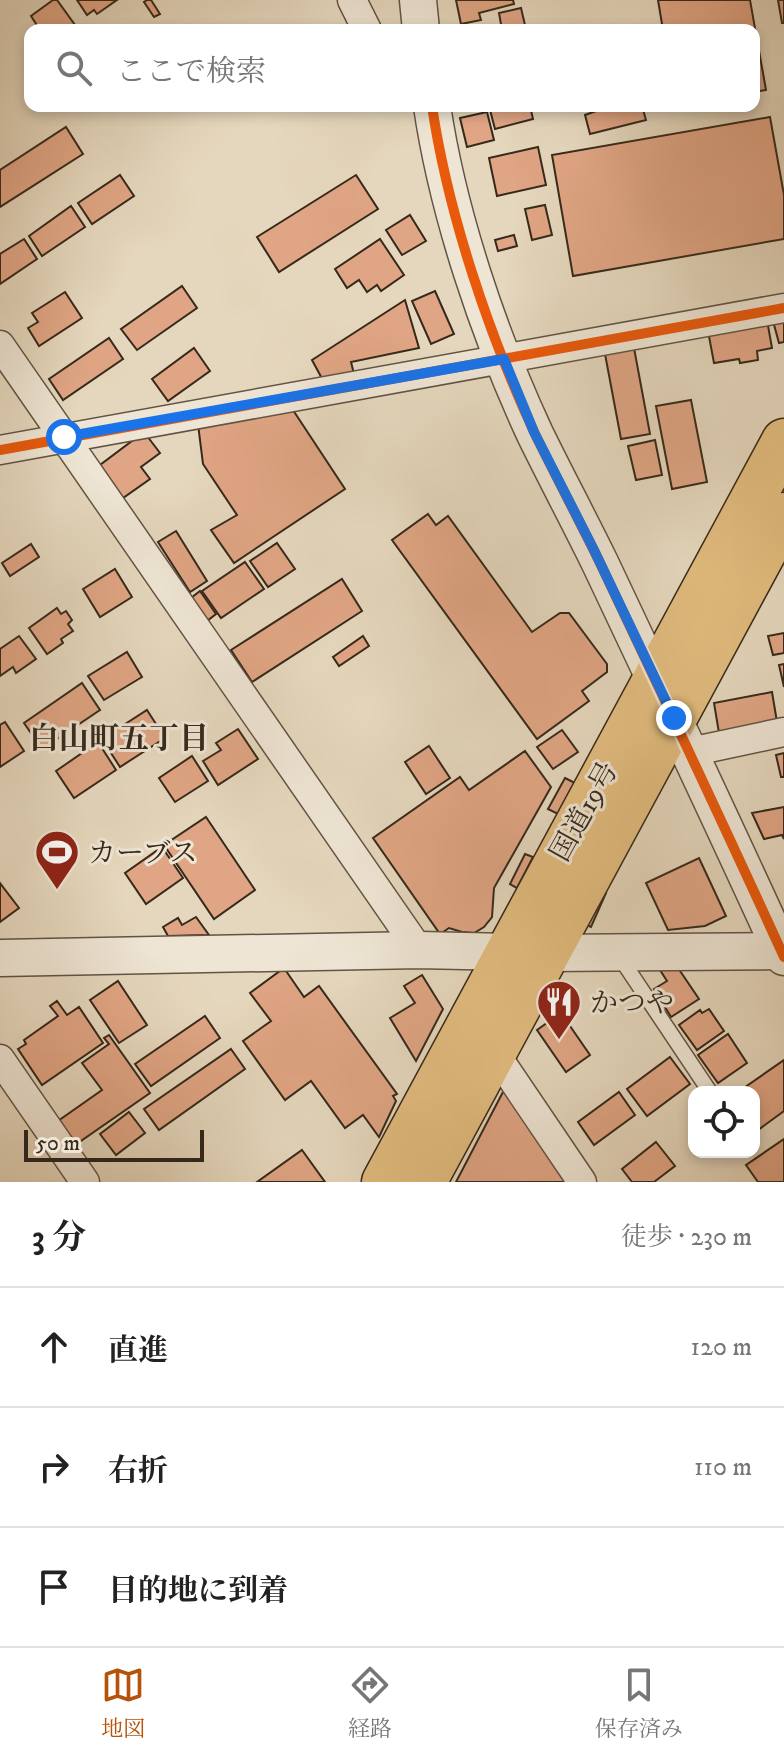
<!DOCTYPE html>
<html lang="ja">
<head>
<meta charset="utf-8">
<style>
	:root { --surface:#fff; --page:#f6f6f6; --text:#222; --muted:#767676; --line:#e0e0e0; --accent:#b45309 }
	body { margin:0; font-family:"IM FELL DW Pica","Noto Serif JP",serif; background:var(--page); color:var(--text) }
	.controls { position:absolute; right:24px; bottom:24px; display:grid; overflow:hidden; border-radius:16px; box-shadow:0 4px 12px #0003 }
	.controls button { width:72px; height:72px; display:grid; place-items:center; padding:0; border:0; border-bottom:2px solid var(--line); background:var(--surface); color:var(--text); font:40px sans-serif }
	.scale { position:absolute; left:24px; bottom:20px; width:180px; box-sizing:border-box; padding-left:8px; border:4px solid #36291b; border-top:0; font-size:22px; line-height:28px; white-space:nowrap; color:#36291b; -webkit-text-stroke:6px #eee5d4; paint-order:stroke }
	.stop { position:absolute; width:24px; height:24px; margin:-18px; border:6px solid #1a73e8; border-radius:50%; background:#fff }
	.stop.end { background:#1a73e8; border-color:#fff; box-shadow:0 2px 8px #0008 }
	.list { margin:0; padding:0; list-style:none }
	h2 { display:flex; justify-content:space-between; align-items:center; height:104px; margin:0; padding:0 32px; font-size:34px }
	h2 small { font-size:26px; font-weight:400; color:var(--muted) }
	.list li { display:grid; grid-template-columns:52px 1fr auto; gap:24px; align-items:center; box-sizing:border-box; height:120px; padding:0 32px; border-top:2px solid var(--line) }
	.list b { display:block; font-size:30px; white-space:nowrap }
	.list em { font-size:26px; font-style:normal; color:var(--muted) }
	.icon { flex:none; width:44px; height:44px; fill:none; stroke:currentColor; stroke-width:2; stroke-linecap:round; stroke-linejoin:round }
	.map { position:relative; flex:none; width:784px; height:1182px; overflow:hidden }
	.search { position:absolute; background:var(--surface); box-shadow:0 4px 12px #0003; left:24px; right:24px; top:24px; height:88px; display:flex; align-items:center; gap:20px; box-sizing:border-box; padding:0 28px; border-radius:16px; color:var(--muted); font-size:30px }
	.sheet { height:464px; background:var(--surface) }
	nav { display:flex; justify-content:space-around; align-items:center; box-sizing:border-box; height:112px; border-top:2px solid var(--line); background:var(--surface); font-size:22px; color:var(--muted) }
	nav a { display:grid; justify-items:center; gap:4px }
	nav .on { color:var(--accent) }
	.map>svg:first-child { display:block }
	.building { fill:#e0a584; stroke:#36291b; stroke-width:2 }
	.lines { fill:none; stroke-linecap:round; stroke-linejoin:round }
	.service-casing { stroke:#625444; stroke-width:17 }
	.minor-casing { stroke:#625444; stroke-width:31 }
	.tertiary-casing { stroke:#625444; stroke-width:39 }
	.trunk-casing { stroke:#36291b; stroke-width:47 }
	.service { stroke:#eee5d4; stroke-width:14 }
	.minor { stroke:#eee5d4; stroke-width:28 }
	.tertiary { stroke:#eee5d4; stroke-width:36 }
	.trunk { stroke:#e2bc7e; stroke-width:44 }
	.cycleway-casing { stroke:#eee5d4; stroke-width:15 }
	.cycleway { stroke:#e8590c; stroke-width:10 }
	.route { stroke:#1a73e8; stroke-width:10 }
	.labels { text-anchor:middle; stroke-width:6; stroke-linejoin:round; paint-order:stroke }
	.street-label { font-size:28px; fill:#36291b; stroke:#eee5d4 }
	.poi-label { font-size:28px; fill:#36291b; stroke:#eee5d4; text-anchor:start }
	.neighbourhood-label { font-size:30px; font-weight:bold; fill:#36291b; stroke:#eee5d4 }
</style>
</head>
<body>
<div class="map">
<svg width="784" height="1182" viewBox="0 0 784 1182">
	<rect width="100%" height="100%" fill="#e5d7bd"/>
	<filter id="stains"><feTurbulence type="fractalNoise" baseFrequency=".0025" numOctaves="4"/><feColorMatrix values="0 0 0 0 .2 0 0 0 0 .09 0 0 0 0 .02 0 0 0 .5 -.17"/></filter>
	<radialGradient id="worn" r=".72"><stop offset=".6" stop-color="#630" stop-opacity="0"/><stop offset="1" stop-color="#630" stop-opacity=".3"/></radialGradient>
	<!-- building -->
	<g class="building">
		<polygon points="53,0 57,0 75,25 67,30 40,30 31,16"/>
		<polygon points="77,0 117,0 97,14 94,10 87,15"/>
		<polygon points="147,0 151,0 160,14 154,17 144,2"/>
		<polygon points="456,0 513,0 514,4 479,13 481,20 461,24"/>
		<polygon points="658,0 750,0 766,90 754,92 754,30 663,30"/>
		<polygon points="778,0 784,0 784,23 782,23"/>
		<polygon points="521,8 525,25 502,30 499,13"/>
		<polygon points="489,106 530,106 533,119 495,129"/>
		<polygon points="610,106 642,106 646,120 590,134 585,115"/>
		<polygon points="487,112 494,140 467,147 460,118"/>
		<polygon points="770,117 784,195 784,239 573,276 552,155"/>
		<polygon points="66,127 83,154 0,207 0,170"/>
		<polygon points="538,147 546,185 497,196 489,158"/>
		<polygon points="120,175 134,196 92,224 78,203"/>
		<polygon points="356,175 378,209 279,272 257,237"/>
		<polygon points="545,205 552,235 532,240 525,209"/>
		<polygon points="71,206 85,227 42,256 29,236"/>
		<polygon points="410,215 426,241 402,255 386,230"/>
		<polygon points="514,235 517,246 498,251 495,240"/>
		<polygon points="24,239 37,259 0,284 0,254"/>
		<polygon points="380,239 404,275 381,291 377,285 367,292 359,280 347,288 335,269"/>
		<polygon points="182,286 197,308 137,350 121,329"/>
		<polygon points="435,291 454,334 431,344 412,301"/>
		<polygon points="65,292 82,318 39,346 28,328 38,322 32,313"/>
		<polygon points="405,300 419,348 351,362 355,378 325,384 312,360"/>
		<polygon points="784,318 784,342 779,343 773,321"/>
		<polygon points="767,320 772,348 757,351 758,360 740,363 739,359 714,363 708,331"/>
		<polygon points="109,338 123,359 63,400 49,379"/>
		<polygon points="194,348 210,371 168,401 152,379"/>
		<polygon points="634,348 650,434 621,439 605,354"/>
		<polygon points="691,400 707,482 672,489 656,406"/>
		<polygon points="291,407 345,489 234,563 211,530 237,515 203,464 198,424"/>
		<polygon points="144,432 160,453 141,467 150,479 123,498 100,465"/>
		<polygon points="655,440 662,475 636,480 628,446"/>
		<polygon points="428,514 436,525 448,516 532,632 560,613 569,613 607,664 607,672 582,691 589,701 537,739 392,540"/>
		<polygon points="176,531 207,581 190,592 158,542"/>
		<polygon points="277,543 295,569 268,587 250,561"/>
		<polygon points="31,544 39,557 10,576 2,563"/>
		<polygon points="245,562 264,589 221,618 202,591"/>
		<polygon points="115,569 132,597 100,617 83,589"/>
		<polygon points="342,579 362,611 252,682 231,650"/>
		<polygon points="200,591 216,614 207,621 191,598"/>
		<polygon points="57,608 61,614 66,611 72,620 68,624 73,631 61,639 63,643 47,654 29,628"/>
		<polygon points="784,633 784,653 773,655 768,636"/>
		<polygon points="19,636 36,659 16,673 13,667 0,676 0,649"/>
		<polygon points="363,636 369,646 339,666 333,657"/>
		<polygon points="127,652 142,677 104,700 88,676"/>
		<polygon points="784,664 784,687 779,665"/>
		<polygon points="82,683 100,710 42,749 24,723"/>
		<polygon points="772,692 777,722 719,733 714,703"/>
		<polygon points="147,710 165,738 120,767 102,739"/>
		<polygon points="5,722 24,751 0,767 0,725"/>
		<polygon points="238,729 258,759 218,785 203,761 221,750 216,743"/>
		<polygon points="562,730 578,752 553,769 537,747"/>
		<polygon points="98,742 116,770 74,798 56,771"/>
		<polygon points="429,746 450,778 426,794 405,762"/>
		<polygon points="525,751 551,787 494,888 492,917 484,927 474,933 462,932 449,928 440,934 373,838 460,777 469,790"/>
		<polygon points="784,753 784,777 781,777 776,755"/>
		<polygon points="192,756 208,781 175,802 159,778"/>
		<polygon points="565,778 575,783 558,814 548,809"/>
		<polygon points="784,807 784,839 782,835 764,839 752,813"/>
		<polygon points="206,817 255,890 214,919 164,845"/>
		<polygon points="162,847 183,878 146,904 125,873"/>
		<polygon points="525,854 533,857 517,888 510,884"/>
		<polygon points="699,858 726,916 705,926 668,930 646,883"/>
		<polygon points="0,883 19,908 0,922"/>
		<polygon points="597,889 606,893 591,927 582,923"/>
		<polygon points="196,917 209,935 168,936 163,927 178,918 182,925"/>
		<polygon points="674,962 699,999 671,1017 654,989 667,981 660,970"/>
		<polygon points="284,968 304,997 319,986 397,1094 393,1096 396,1101 379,1137 363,1115 345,1128 311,1081 285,1100 243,1041 271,1021 250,993"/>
		<polygon points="422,975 443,1009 416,1061 390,1018 415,1003 404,986"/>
		<polygon points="118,981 147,1025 119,1043 90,1000"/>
		<polygon points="57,1001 67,1015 79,1007 103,1043 42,1085 18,1049 26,1044 24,1040 58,1016 50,1006"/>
		<polygon points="709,1009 724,1031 697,1050 679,1025 700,1010 702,1013"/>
		<polygon points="561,1013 590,1055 566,1072 537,1030"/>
		<polygon points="205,1016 220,1038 151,1086 135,1064"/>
		<polygon points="728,1034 747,1063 718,1083 698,1055"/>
		<polygon points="109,1035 150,1093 75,1145 58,1121 102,1090 82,1063 109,1044 104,1038"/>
		<polygon points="231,1049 245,1069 159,1130 144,1109"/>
		<polygon points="670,1057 690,1084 647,1116 627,1089"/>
		<polygon points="784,1060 784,1111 754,1133 754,1092 738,1092"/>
		<polygon points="504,1090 566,1182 456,1182"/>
		<polygon points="619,1092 635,1115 594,1145 578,1122"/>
		<polygon points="129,1112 145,1133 116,1155 100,1134"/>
		<polygon points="784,1139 784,1182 758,1182 746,1165"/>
		<polygon points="656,1142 675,1166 654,1182 632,1182 622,1169"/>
		<polygon points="302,1150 325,1182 257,1182"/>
	</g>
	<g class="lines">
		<!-- service casing -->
		<g class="service-casing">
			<polyline id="service" points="619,956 710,1092"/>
		</g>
		<!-- minor casing -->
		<g class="minor-casing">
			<g id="minor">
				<polyline points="352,0 367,30"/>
				<polyline points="0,345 419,950"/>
				<polyline points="0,450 784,308"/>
				<polyline points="690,752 784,732"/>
				<polyline points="494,1052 582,1182"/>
				<polyline points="0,1059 85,1182"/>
			</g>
		</g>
		<!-- tertiary casing -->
		<g class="tertiary-casing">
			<g id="tertiary">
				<polyline points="418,0 421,30"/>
				<path d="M432 106C448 214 489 335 535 434 556 477 579 520 600 563 662 694 724 825 784 957"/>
				<polyline points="0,958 419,950 548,953 781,951"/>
			</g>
		</g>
		<!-- trunk casing -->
		<g class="trunk-casing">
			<g id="trunk">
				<polyline points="384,1182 784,441"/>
				<polyline points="424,1182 784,515"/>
			</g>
		</g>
		<!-- service -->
		<use href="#service" class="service"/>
		<!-- minor -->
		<use href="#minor" class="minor"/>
		<!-- tertiary -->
		<use href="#tertiary" class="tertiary"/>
		<!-- trunk -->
		<use href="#trunk" class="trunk"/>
		<!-- cycleway casing -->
		<g class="cycleway-casing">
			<g id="cycleway">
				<path d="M432 106C448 214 489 335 535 434 556 477 579 520 600 563 662 694 724 825 784 957"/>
				<polyline points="0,450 784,308"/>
			</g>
		</g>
		<!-- cycleway -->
		<use href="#cycleway" class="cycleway"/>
	</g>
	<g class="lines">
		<!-- route -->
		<polyline class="route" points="64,437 504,359 534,432 593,548 674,718"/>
	</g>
	<!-- icons -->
	<defs>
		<g id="stadium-pin" transform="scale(2.3)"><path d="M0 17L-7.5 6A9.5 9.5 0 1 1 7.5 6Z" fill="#8f2418" stroke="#eee5d4"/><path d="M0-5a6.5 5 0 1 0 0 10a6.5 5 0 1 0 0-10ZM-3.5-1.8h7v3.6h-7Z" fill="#fff"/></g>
		<g id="restaurant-pin" transform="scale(2.3)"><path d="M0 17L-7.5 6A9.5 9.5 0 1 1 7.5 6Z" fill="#8f2418" stroke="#eee5d4"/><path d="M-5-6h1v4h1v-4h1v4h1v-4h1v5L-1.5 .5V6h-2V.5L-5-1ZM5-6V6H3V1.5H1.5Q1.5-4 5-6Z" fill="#fff"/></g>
	</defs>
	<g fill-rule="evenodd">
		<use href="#stadium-pin" x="57" y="852"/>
		<use href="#restaurant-pin" x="559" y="1002"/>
	</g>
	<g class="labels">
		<!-- street labels -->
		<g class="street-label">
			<text transform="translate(583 811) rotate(-61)" y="10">国道19号</text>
		</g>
		<!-- poi labels -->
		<g class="poi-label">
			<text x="88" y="862">カーブス</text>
			<text x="590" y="1012">かつや</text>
		</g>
		<!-- neighbourhood labels -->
		<g class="neighbourhood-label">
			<text x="119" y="748">白山町五丁目</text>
		</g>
	</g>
	<rect width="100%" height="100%" filter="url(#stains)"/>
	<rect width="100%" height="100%" fill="url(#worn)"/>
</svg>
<div class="controls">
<button><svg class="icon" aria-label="locate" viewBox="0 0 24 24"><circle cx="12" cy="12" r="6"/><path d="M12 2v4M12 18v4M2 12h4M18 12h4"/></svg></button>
</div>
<div class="scale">50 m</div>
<div class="stop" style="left:64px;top:437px"></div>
<div class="stop end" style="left:674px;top:718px"></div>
<div class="search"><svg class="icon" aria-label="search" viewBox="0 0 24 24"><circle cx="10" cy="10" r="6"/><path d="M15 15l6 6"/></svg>ここで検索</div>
</div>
<section class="sheet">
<h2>3 分<small>徒歩 · 230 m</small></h2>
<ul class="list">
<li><svg class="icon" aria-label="ahead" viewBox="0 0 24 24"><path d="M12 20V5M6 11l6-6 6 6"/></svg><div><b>直進</b></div><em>120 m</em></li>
<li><svg class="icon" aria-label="right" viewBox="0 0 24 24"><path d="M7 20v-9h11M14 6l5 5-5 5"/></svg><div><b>右折</b></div><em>110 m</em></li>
<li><svg class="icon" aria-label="arrive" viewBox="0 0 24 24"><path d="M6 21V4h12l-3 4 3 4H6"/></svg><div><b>目的地に到着</b></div></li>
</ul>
</section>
<nav>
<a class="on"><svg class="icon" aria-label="map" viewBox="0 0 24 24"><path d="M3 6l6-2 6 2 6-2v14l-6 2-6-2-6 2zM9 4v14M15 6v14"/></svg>地図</a>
<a><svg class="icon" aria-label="directions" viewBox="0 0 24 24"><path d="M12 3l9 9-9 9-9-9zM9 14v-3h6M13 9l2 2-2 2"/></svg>経路</a>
<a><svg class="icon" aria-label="saved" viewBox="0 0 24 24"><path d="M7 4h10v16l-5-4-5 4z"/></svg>保存済み</a>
</nav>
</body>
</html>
